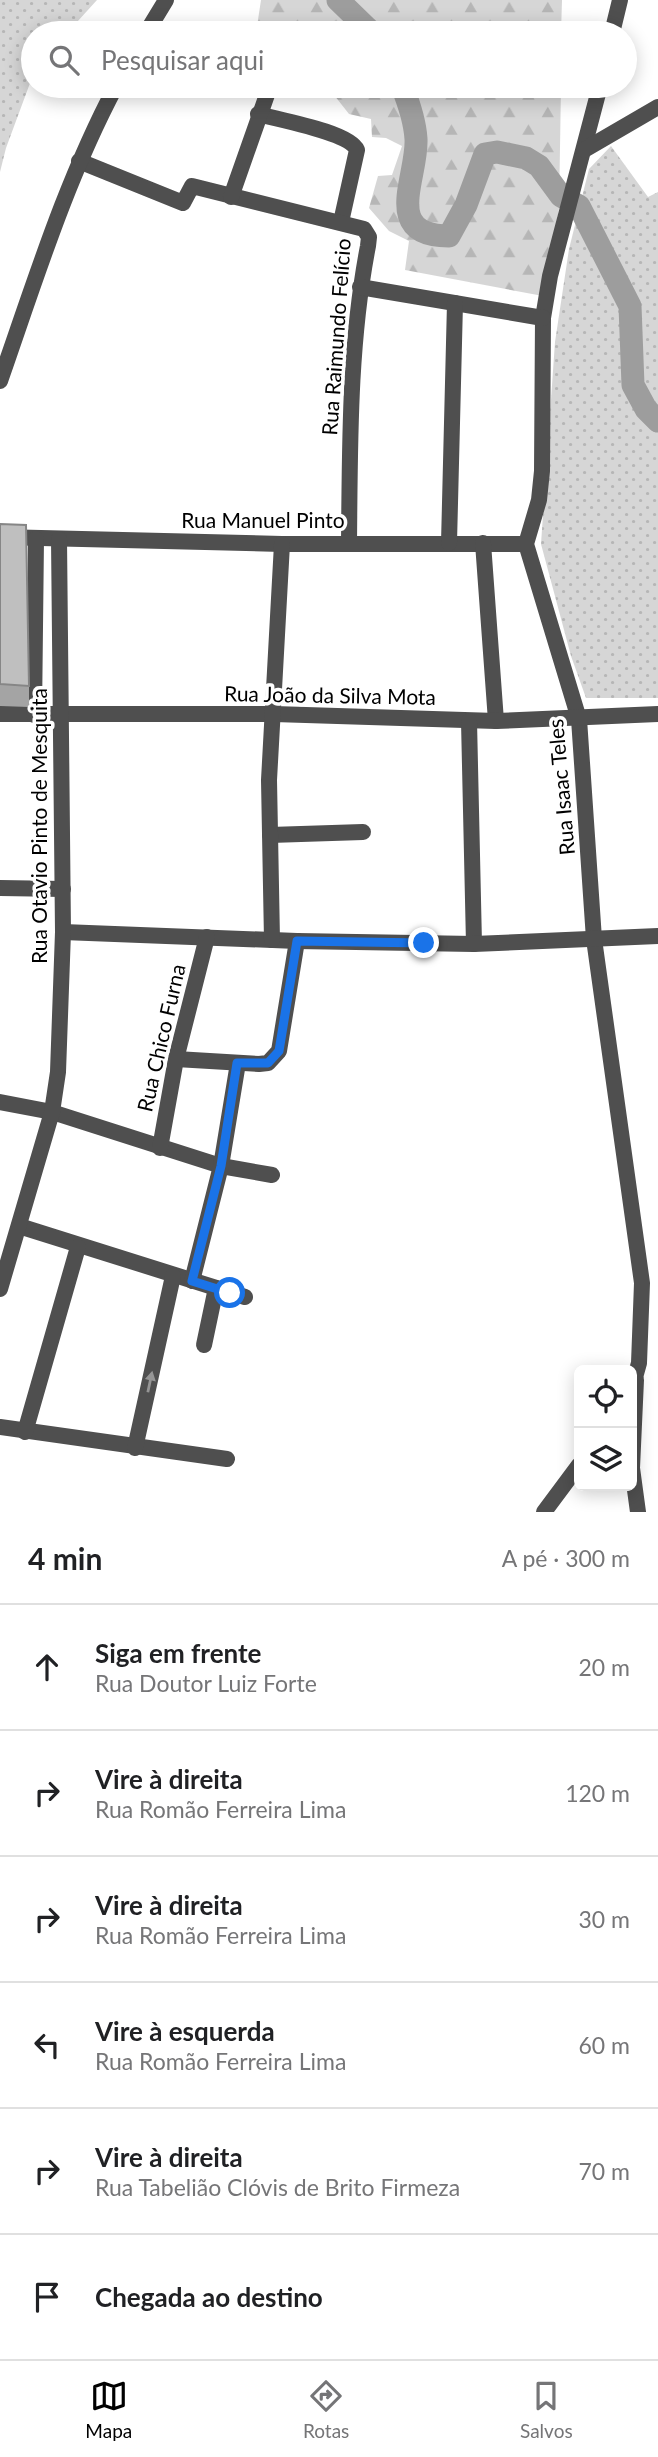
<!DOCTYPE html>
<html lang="pt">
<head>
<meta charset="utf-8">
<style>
	:root { --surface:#fff; --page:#f6f6f6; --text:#202124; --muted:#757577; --line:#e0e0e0; --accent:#000 }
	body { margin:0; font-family:Lato,sans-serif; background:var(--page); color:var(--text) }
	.controls { position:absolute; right:21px; bottom:21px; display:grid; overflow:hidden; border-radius:10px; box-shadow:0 4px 18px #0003 }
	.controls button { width:63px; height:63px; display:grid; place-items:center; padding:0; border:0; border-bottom:2px solid var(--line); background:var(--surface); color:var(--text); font:35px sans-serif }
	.stop { position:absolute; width:21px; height:21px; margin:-16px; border:5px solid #1a73e8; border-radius:50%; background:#fff }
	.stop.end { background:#1a73e8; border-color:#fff; box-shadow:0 2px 7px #0008 }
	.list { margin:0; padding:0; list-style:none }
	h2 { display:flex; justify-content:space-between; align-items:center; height:91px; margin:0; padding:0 28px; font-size:30px }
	h2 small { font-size:23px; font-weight:400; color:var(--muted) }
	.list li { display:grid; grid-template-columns:46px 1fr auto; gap:21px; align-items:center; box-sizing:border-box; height:126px; padding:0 28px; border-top:2px solid var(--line) }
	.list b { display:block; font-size:26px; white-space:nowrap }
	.list p { margin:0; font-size:23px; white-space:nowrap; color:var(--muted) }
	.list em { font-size:23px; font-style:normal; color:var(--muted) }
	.icon { flex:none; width:38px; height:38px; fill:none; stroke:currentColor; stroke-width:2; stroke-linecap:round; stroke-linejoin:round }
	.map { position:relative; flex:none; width:658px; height:1512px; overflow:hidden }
	.search { position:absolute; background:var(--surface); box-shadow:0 4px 18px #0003; left:21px; right:21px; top:21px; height:77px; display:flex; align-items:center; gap:18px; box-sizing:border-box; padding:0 24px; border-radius:38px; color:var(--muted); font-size:26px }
	.sheet { height:847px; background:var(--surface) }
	nav { display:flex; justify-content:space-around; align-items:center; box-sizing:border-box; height:98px; border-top:2px solid var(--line); background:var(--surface); font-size:19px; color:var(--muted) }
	nav a { display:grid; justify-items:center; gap:4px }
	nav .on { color:var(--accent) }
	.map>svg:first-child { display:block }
	.green { fill:url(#green-dots) }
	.forest { fill:url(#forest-firs) }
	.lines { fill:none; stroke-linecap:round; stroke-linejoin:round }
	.river { stroke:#9d9d9d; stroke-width:23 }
	.minor { stroke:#4f4f4f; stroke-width:16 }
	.wall { fill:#a4a4a4 }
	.building { fill:#bfbfbf; stroke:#868686; stroke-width:2 }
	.oneway { fill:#959595 }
	.route { stroke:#1a73e8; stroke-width:9 }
	.labels { text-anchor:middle; stroke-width:7; stroke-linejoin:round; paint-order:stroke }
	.street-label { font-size:21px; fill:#000; stroke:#fff }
</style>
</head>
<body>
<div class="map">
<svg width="658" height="1512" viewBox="0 0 658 1512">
	<defs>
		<pattern id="green-dots" width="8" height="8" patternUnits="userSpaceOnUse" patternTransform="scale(1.75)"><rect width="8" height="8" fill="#d6d6d6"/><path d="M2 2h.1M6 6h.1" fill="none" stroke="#b6b6b6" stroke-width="1.8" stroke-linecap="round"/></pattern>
		<pattern id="forest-firs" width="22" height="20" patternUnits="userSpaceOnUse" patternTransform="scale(1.75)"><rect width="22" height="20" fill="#d6d6d6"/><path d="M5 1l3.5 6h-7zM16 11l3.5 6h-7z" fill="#b6b6b6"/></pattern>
	</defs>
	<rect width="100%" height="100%" fill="#fff"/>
	<!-- green -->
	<g class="green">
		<polygon points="0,0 97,0 67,33 33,33 33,75 6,148 0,172"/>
		<polygon points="611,146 648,197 658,192 658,698 586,698 571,656 541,544 555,342 569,249 589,169"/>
	</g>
	<!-- forest -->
	<g class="forest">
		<polygon points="261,0 562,0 561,33 256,33"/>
		<polygon points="327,86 561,86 559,209 543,296 405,270 409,241 389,231 369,208 378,176 392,175 402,146 386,138 372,137 371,119 349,114"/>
	</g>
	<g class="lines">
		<!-- river -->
		<g class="river">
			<polyline points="338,0 372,33"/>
			<path d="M402 86C408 101 415 122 416 139 418 177 381 236 449 236L466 205 485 154 497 152 526 158 539 166 561 196 579 206 630 306 633 385 646 409 658 421"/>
		</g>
		<!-- minor -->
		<g class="minor">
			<polyline points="146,33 166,0"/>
			<polyline points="612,33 620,0"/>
			<polyline points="600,86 550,276 543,318 542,471 539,500 526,544 579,719 594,939 642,1283 639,1363 632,1388"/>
			<path d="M258 114C279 120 349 132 357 150L341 222"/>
			<polyline points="584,150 658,107"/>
			<path d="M79 161 183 203 192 186 364 229 369 237 368 246C349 344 350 443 349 543"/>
			<polyline points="231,197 270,86"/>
			<polyline points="360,287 543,318"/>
			<path d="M0 381C35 281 66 180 116 86"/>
			<polyline points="0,537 282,544 526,544"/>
			<polyline points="449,543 455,303"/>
			<polyline points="483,543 496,721"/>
			<polyline points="0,714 274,714 496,721 658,714"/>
			<polyline points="34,715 36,539"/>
			<polyline points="469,721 474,944"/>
			<polyline points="270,835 363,832"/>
			<polyline points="0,888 63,889"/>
			<polyline points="63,932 297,941 474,944 658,936"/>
			<polyline points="272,940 269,780 282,544"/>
			<polyline points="176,1059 259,1064 268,1063 279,1051 297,941"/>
			<polyline points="0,1102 52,1112 221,1166 272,1175"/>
			<polyline points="160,1148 176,1059 207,937"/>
			<polyline points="19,1226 245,1297"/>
			<polyline points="192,1281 221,1166 238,1063"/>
			<polyline points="0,1289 52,1112 58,1072 63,932 59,539"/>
			<polyline points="204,1345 216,1288"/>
			<polyline points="636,1380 632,1468 638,1512"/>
			<polyline points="0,1427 227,1459"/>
			<polyline points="25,1432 78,1247"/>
			<polyline points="135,1448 173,1276"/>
			<polyline points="544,1512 579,1465"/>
		</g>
	</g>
	<!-- wall -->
	<polygon class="wall" points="0,524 29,686 29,707 0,706"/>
	<!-- building -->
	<polygon class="building" points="0,524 26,525 29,686 0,684"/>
	<!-- one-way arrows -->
	<defs><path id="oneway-solid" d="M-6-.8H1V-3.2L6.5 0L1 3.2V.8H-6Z" transform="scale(1.75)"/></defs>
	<use class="oneway" href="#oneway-solid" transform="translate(150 1382) rotate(-78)"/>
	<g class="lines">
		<!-- route -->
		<polyline class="route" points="230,1293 192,1281 221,1166 237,1063 268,1063 279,1051 297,941 424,943"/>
	</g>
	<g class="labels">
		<!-- street labels -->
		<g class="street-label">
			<text transform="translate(337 337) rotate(-86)" y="7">Rua Raimundo Felício</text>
			<text x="263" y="528">Rua Manuel Pinto</text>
			<text transform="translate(330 696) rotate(1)" y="7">Rua João da Silva Mota</text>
			<text transform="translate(562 787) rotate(-95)" y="7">Rua Isaac Teles</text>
			<text transform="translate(40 826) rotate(-90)" y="7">Rua Otavio Pinto de Mesquita</text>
			<text transform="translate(162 1038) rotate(-77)" y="7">Rua Chico Furna</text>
		</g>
	</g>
</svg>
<div class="controls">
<button><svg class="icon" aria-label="locate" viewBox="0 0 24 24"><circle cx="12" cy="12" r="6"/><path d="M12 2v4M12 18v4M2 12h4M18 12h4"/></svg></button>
<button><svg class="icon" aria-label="layers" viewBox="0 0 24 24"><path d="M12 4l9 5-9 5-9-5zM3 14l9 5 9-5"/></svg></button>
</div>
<div class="stop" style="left:230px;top:1293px"></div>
<div class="stop end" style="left:424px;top:943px"></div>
<div class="search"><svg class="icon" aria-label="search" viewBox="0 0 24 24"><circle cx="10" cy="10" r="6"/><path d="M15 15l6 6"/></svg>Pesquisar aqui</div>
</div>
<section class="sheet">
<h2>4 min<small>A pé · 300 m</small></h2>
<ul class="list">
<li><svg class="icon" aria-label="ahead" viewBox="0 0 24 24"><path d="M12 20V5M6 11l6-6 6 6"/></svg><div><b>Siga em frente</b><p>Rua Doutor Luiz Forte</p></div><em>20 m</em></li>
<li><svg class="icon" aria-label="right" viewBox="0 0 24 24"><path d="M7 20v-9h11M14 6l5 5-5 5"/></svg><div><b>Vire à direita</b><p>Rua Romão Ferreira Lima</p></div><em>120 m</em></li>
<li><svg class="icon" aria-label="right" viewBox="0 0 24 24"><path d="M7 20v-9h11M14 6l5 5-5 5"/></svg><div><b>Vire à direita</b><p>Rua Romão Ferreira Lima</p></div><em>30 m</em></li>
<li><svg class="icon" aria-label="left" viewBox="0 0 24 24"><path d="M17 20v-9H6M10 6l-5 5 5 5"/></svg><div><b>Vire à esquerda</b><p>Rua Romão Ferreira Lima</p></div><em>60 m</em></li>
<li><svg class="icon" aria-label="right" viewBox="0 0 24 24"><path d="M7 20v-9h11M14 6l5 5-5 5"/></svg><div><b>Vire à direita</b><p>Rua Tabelião Clóvis de Brito Firmeza</p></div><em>70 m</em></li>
<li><svg class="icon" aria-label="arrive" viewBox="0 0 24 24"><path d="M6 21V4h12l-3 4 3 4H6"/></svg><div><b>Chegada ao destino</b></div></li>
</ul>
</section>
<nav>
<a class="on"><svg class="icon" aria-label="map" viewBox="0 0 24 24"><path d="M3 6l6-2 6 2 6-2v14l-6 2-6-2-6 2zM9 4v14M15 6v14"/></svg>Mapa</a>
<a><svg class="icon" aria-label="directions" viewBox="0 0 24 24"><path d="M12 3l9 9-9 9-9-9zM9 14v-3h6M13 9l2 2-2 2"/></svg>Rotas</a>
<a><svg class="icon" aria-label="saved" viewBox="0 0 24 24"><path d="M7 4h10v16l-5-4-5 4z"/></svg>Salvos</a>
</nav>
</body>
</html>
